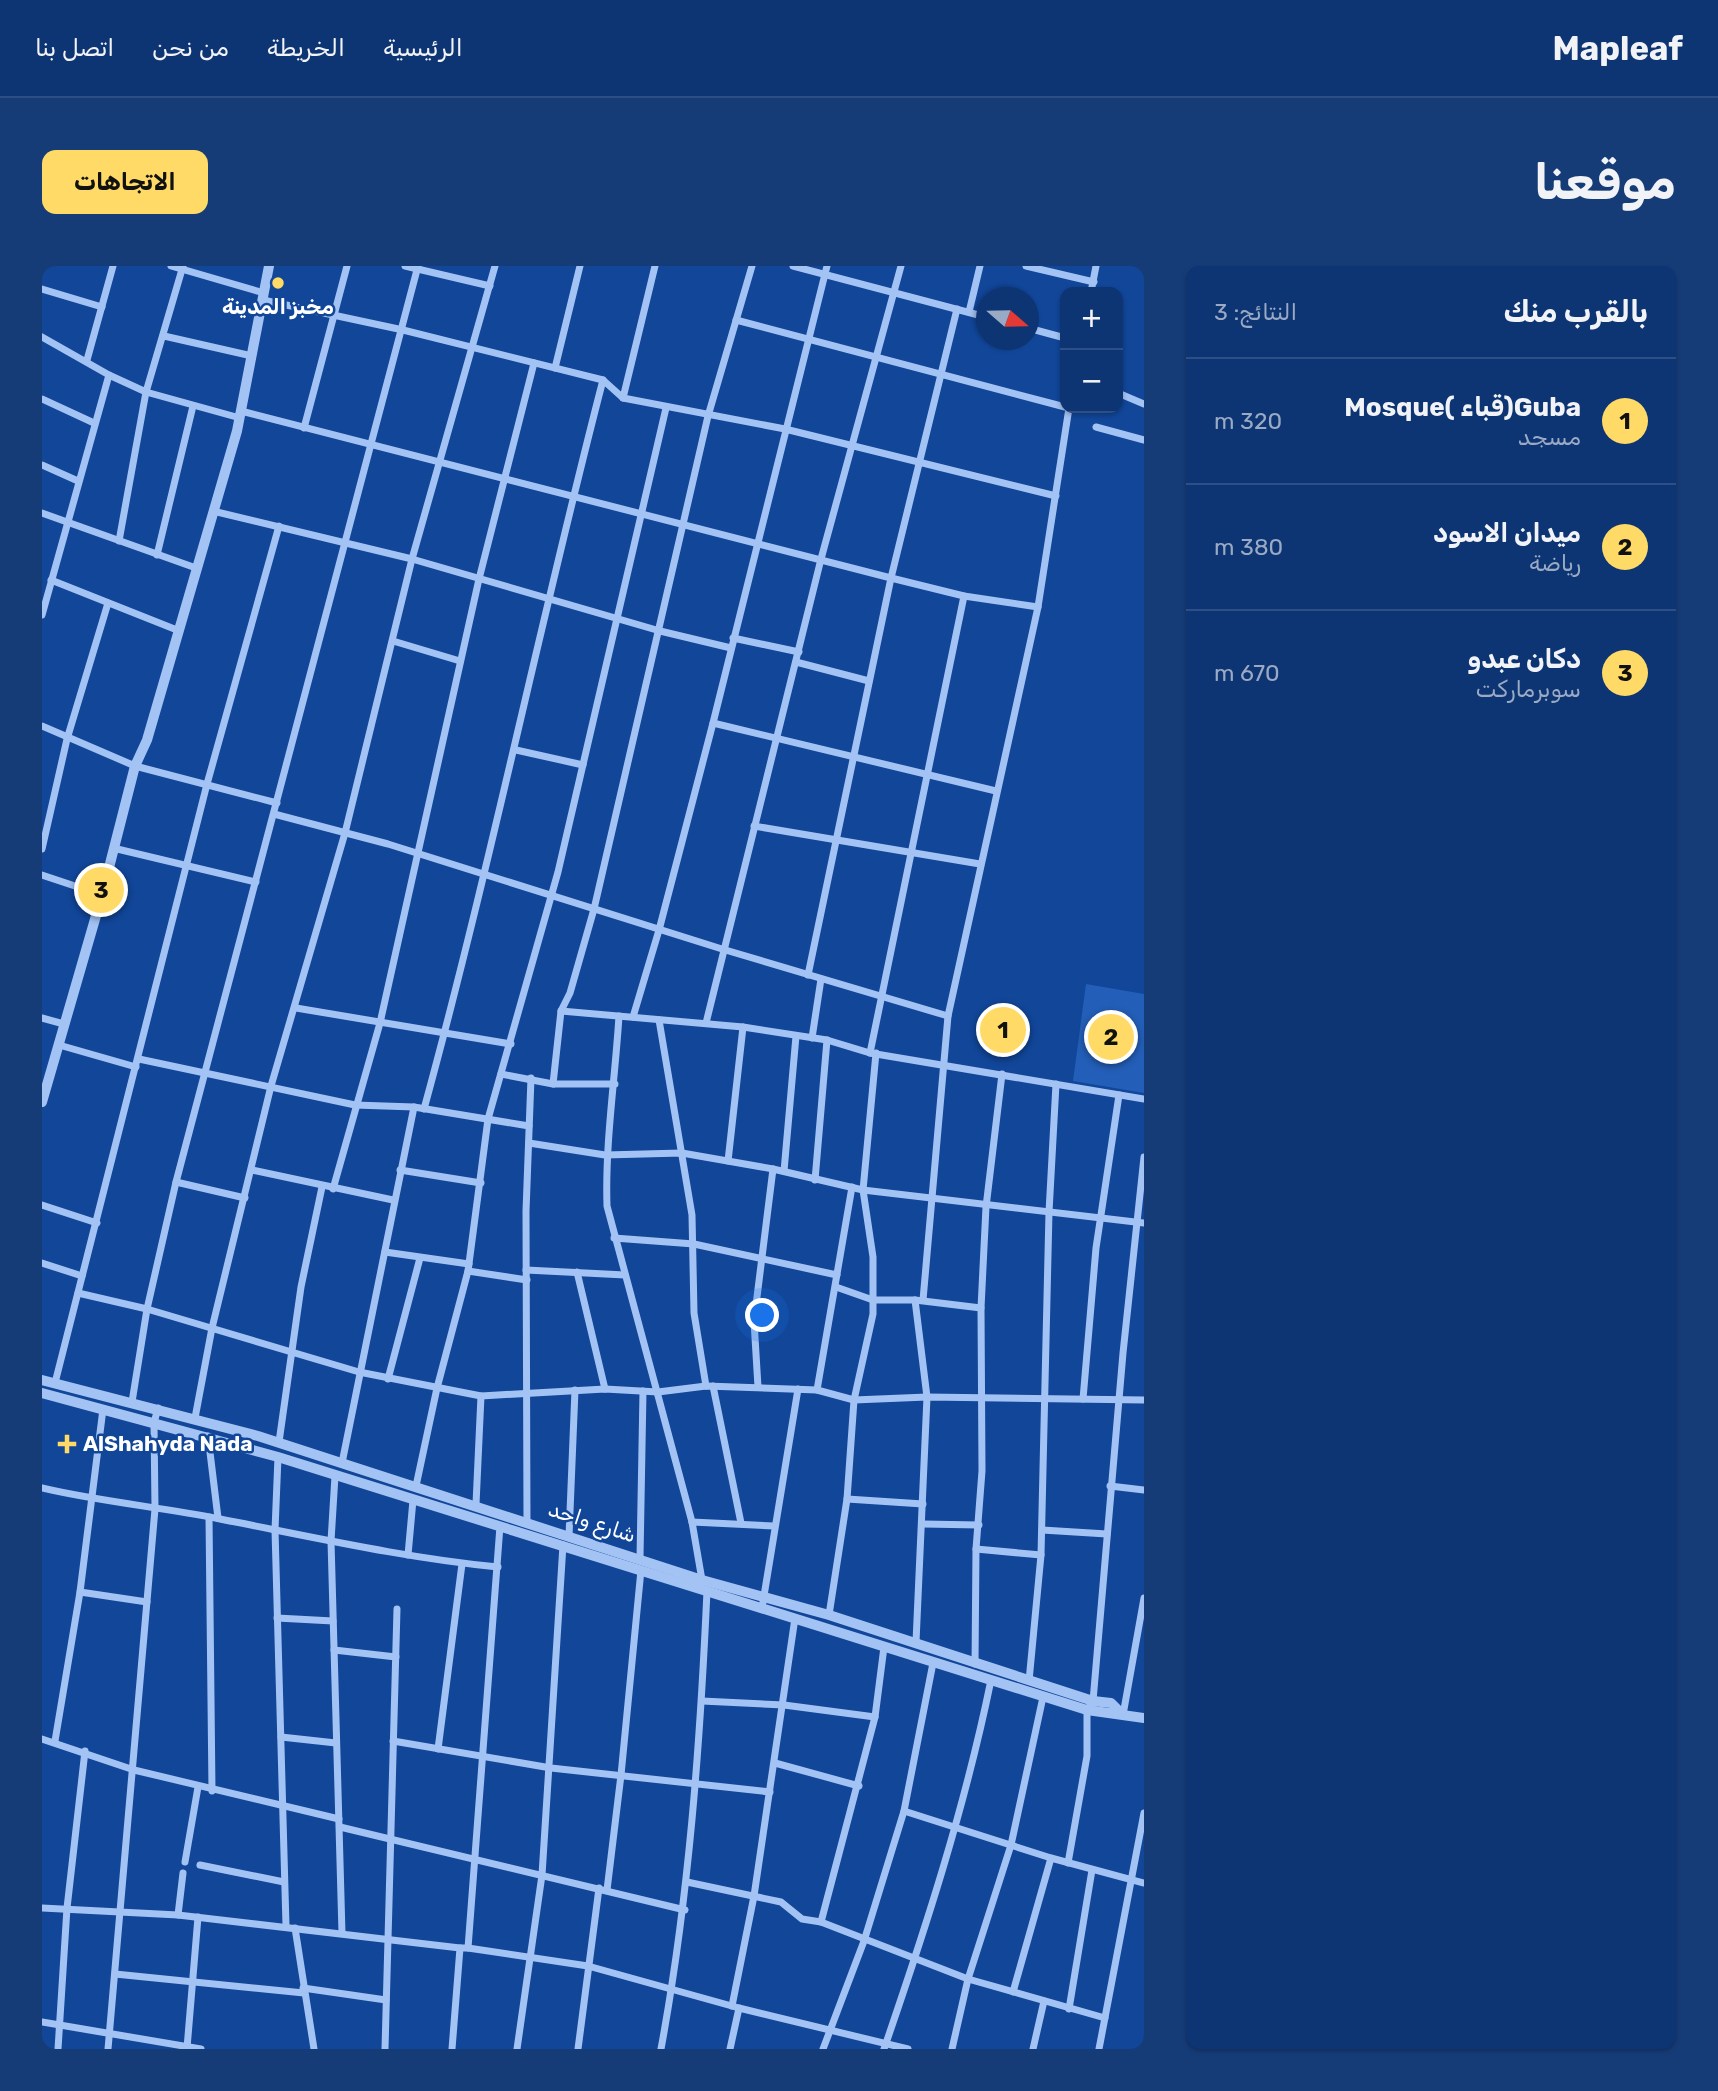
<!DOCTYPE html>
<html lang="ar">
<head>
<meta charset="utf-8">
<style>
	:root { --surface:#0d3473; --page:#163c78; --text:#f1f3f6; --muted:#9aaac4; --line:#2d4f85; --accent:#ffda66 }
	body { margin:0; font-family:Rubik,"Noto Naskh Arabic",sans-serif; background:var(--page); color:var(--text); direction:rtl }
	.controls { position:absolute; right:21px; top:21px; display:grid; overflow:hidden; border-radius:14px; box-shadow:0 2px 5px #0004 }
	.controls button { width:63px; height:63px; display:grid; place-items:center; padding:0; border:0; border-bottom:2px solid var(--line); background:var(--surface); color:var(--text); font:35px sans-serif }
	.compass { position:absolute; left:934px; top:21px; width:63px; height:63px; border-radius:50%; background:var(--surface); box-shadow:0 2px 5px #0004; rotate:110deg }
	.you { position:absolute; left:721px; top:1050px; width:24px; height:24px; margin:-18px; border:5px solid #fff; border-radius:50%; background:#1a73e8; box-shadow:0 0 0 10px #1a73e833 }
	.badge { display:grid; place-items:center; width:46px; height:46px; border-radius:50%; background:var(--accent); color:#111; font-size:23px; font-weight:700 }
	.pin { position:absolute; translate:-50% -50%; border:4px solid #fff; box-shadow:0 2px 7px #0006 }
	.list { margin:0; padding:0; list-style:none }
	h2 { display:flex; justify-content:space-between; align-items:center; height:91px; margin:0; padding:0 28px; font-size:30px }
	h2 small { font-size:23px; font-weight:400; color:var(--muted) }
	.list li { display:grid; grid-template-columns:46px 1fr auto; gap:21px; align-items:center; box-sizing:border-box; height:126px; padding:0 28px; border-top:2px solid var(--line) }
	.list b { display:block; font-size:26px; white-space:nowrap }
	.list p { margin:0; font-size:23px; white-space:nowrap; color:var(--muted) }
	.list em { font-size:23px; font-style:normal; color:var(--muted) }
	.map { position:relative; flex:none; width:1102px; height:1783px; overflow:hidden; direction:ltr; border-radius:14px }
	header { display:flex; align-items:center; gap:42px; box-sizing:border-box; height:98px; padding:0 35px; background:var(--surface); border-bottom:2px solid var(--line) }
	header strong { font-size:33px }
	nav { display:flex; gap:38px; margin-inline-start:auto; font-size:24px }
	.intro { display:flex; align-items:center; justify-content:space-between; box-sizing:border-box; height:168px; padding:0 42px }
	h1 { margin:0; font-size:49px }
	.button { padding:18px 32px; border-radius:14px; background:var(--accent); color:#111; font-size:24px; font-weight:700 }
	main { display:flex; gap:42px; padding:0 42px }
	aside { flex:1; background:var(--surface); border-radius:14px; box-shadow:0 2px 5px #0004 }
	.map>svg:first-child { display:block }
	.green { fill:#235fb8 }
	.lines { fill:none; stroke-linecap:round; stroke-linejoin:round }
	.minor { stroke:#a3c3f4; stroke-width:7 }
	.tertiary { stroke:#a3c3f4; stroke-width:10 }
	.poi-dot { fill:#ffda66; stroke:#114699; stroke-width:2.5 }
	.labels { text-anchor:middle; stroke-width:5; stroke-linejoin:round; paint-order:stroke }
	.poi-label { font-size:21px; font-weight:bold; fill:#fff; stroke:#114699 }
	.street-label { font-size:21px; fill:#fff; stroke:#114699 }
</style>
</head>
<body>
<header>
<strong>Mapleaf</strong>
<nav><a>الرئيسية</a><a>الخريطة</a><a>من نحن</a><a>اتصل بنا</a></nav>
</header>
<div class="intro"><h1>موقعنا</h1><a class="button">الاتجاهات</a></div>
<main>
<aside>
<h2>بالقرب منك<small>النتائج: 3</small></h2>
<ul class="list">
<li><span class="badge">1</span><div><b>Guba(قباء )Mosque</b><p>مسجد</p></div><em>320 m</em></li>
<li><span class="badge">2</span><div><b>ميدان الاسود</b><p>رياضة</p></div><em>380 m</em></li>
<li><span class="badge">3</span><div><b>دكان عبدو</b><p>سوبرماركت</p></div><em>670 m</em></li>
</ul>
</aside>
<div class="map">
<svg width="1102" height="1783" viewBox="0 0 1102 1783">
	<rect width="100%" height="100%" fill="#114699"/>
	<!-- green -->
	<polygon class="green" points="1044,718 1102,728 1102,827 1031,815"/>
	<g class="lines">
		<!-- minor -->
		<g class="minor">
			<polyline points="129,0 222,27"/>
			<polyline points="363,0 448,20"/>
			<polyline points="751,0 944,51"/>
			<polyline points="984,0 1052,16"/>
			<polyline points="0,23 60,41"/>
			<polyline points="1049,26 1054,0"/>
			<polyline points="221,34 361,64 561,114 581,132 743,163 1014,230"/>
			<polyline points="927,46 938,0"/>
			<polyline points="694,54 1023,141"/>
			<polyline points="986,62 1023,72"/>
			<polyline points="122,70 210,90"/>
			<polyline points="0,71 67,109 104,126 198,152"/>
			<polyline points="45,94 71,0"/>
			<polyline points="513,102 538,0"/>
			<polyline points="1076,127 1102,138"/>
			<polyline points="581,132 613,0"/>
			<polyline points="0,133 52,157"/>
			<polyline points="199,145 849,312 922,330 996,341"/>
			<polyline points="1054,161 1102,174"/>
			<polyline points="262,162 305,0"/>
			<polyline points="0,199 36,215"/>
			<polyline points="171,245 370,293 618,365 689,382"/>
			<polyline points="0,247 154,302"/>
			<polyline points="77,275 104,126 141,0"/>
			<polyline points="115,289 151,140"/>
			<polyline points="9,314 135,364"/>
			<polyline points="0,349 67,109"/>
			<polyline points="691,372 757,386"/>
			<polyline points="351,375 418,395"/>
			<polyline points="754,396 827,415"/>
			<polyline points="671,457 954,525"/>
			<polyline points="0,460 93,500 235,537"/>
			<polyline points="474,484 541,499"/>
			<polyline points="232,548 346,578 680,683 906,750"/>
			<polyline points="712,560 938,598"/>
			<polyline points="71,582 214,616"/>
			<polyline points="0,583 25,473 66,337"/>
			<polyline points="0,609 60,629"/>
			<polyline points="766,709 849,312 915,43"/>
			<polyline points="254,742 469,778"/>
			<polyline points="519,745 701,761 785,774 828,787 1102,833"/>
			<path d="M577 750C573 814 563 877 565 940L650 1256 660 1314"/>
			<polyline points="591,751 617,664 671,457 785,0"/>
			<polyline points="0,752 22,758"/>
			<polyline points="617,754 650,949 652,1047 664,1120"/>
			<polyline points="664,757 779,293 859,0"/>
			<polyline points="770,772 779,713"/>
			<polyline points="17,779 94,801"/>
			<polyline points="828,787 922,330"/>
			<polyline points="97,793 313,839 372,841 487,860"/>
			<polyline points="459,808 511,818 573,818"/>
			<polyline points="511,818 519,745 528,727 552,643 666,150 710,0"/>
			<path d="M382 843C448 602 498 356 561 114"/>
			<polyline points="487,877 563,889 640,887 731,903 821,924 1102,957"/>
			<polyline points="686,895 701,761"/>
			<polyline points="210,904 351,934"/>
			<polyline points="358,904 439,917"/>
			<polyline points="742,905 754,770"/>
			<polyline points="773,914 785,774"/>
			<polyline points="134,916 203,932"/>
			<polyline points="291,923 338,757 437,313 492,97"/>
			<polyline points="0,939 55,957"/>
			<polyline points="572,972 652,978 795,1009"/>
			<polyline points="343,986 427,998"/>
			<polyline points="0,997 40,1010"/>
			<polyline points="484,1004 583,1009"/>
			<polyline points="426,1005 485,1014"/>
			<polyline points="535,1006 563,1123"/>
			<polyline points="794,1021 831,1034 873,1034 939,1042"/>
			<polyline points="36,1027 105,1043 317,1106 439,1130 563,1123 616,1126 664,1120 775,1124 812,1134 885,1131 1102,1134"/>
			<polyline points="873,1034 885,1131 874,1376"/>
			<polyline points="881,1034 906,750 996,341 1027,142"/>
			<polyline points="346,1113 378,992"/>
			<polyline points="13,1117 165,518 237,260"/>
			<polyline points="671,1120 699,1257"/>
			<polyline points="716,1121 712,1055 731,903"/>
			<polyline points="775,1124 810,921"/>
			<polyline points="1041,1133 1054,982 1077,829"/>
			<polyline points="90,1136 105,1043 134,916 376,0"/>
			<polyline points="153,1152 170,1062 229,820 303,567 370,293 453,0"/>
			<polyline points="166,1170 176,1252"/>
			<polyline points="237,1176 259,1021 280,921"/>
			<polyline points="236,1191 233,1264 244,1660"/>
			<polyline points="300,1197 372,841"/>
			<polyline points="293,1210 289,1275 300,1667"/>
			<polyline points="374,1220 395,1122 426,1005 446,853 516,606 624,142"/>
			<polyline points="1068,1220 1102,1224"/>
			<path d="M0 1222C59 1236 119 1241 178 1253 271 1271 363 1292 456 1301"/>
			<polyline points="805,1233 881,1238"/>
			<polyline points="434,1238 439,1130"/>
			<polyline points="167,1251 170,1525"/>
			<polyline points="485,1256 484,945 489,812"/>
			<polyline points="650,1256 732,1260"/>
			<polyline points="881,1258 937,1259"/>
			<polyline points="1000,1264 1065,1268"/>
			<polyline points="527,1270 533,1124"/>
			<polyline points="934,1283 999,1289"/>
			<polyline points="366,1289 371,1234"/>
			<polyline points="598,1292 601,1125"/>
			<polyline points="38,1326 105,1336"/>
			<polyline points="720,1342 756,1123"/>
			<polyline points="787,1349 805,1233 812,1134 831,1048 831,991 821,924 834,787"/>
			<polyline points="235,1352 291,1355"/>
			<polyline points="292,1384 354,1391"/>
			<polyline points="933,1398 934,1283 940,1205 939,1042 944,941 960,808"/>
			<polyline points="987,1415 999,1289 1007,946 1014,818"/>
			<polyline points="660,1435 742,1439 833,1451"/>
			<polyline points="1081,1449 1102,1332"/>
			<polyline points="239,1471 294,1477"/>
			<polyline points="0,1473 92,1504 297,1553"/>
			<polyline points="13,1475 38,1326 61,1143"/>
			<polyline points="351,1475 509,1502 728,1526"/>
			<polyline points="396,1483 420,1298"/>
			<polyline points="733,1497 817,1520"/>
			<polyline points="862,1545 1009,1592 1102,1617"/>
			<polyline points="298,1561 643,1644"/>
			<polyline points="143,1596 156,1521"/>
			<polyline points="1026,1597 1045,1490 1045,1444 1051,1435 1081,1087 1102,891"/>
			<polyline points="158,1599 242,1616"/>
			<polyline points="645,1616 739,1636 760,1653 779,1656 926,1713 1063,1752"/>
			<polyline points="565,1624 579,1509 599,1304"/>
			<polyline points="0,1642 136,1649 418,1682"/>
			<polyline points="136,1649 141,1607"/>
			<polyline points="779,1656 833,1451 842,1381"/>
			<polyline points="253,1662 272,1783"/>
			<polyline points="426,1682 546,1700 697,1742 866,1783"/>
			<polyline points="73,1708 262,1727"/>
			<polyline points="261,1722 344,1734"/>
			<polyline points="971,1726 1009,1592"/>
			<polyline points="690,1740 712,1630 753,1352"/>
			<polyline points="1027,1743 1050,1604"/>
			<polyline points="0,1756 159,1783"/>
			<polyline points="145,1782 156,1651"/>
			<polyline points="16,1783 25,1642 43,1485"/>
			<polyline points="66,1783 113,1243 112,1157 116,1142"/>
			<polyline points="343,1783 355,1343"/>
			<polyline points="410,1783 418,1682 426,1682 458,1260"/>
			<polyline points="475,1783 500,1609 521,1279"/>
			<polyline points="536,1783 557,1622"/>
			<path d="M619 1783C647 1631 658 1479 665 1325"/>
			<polyline points="688,1783 697,1742"/>
			<polyline points="781,1783 822,1675 862,1545 891,1397"/>
			<path d="M842 1783C884 1661 923 1541 949 1414"/>
			<polyline points="910,1783 926,1713 969,1579 1001,1431"/>
			<polyline points="991,1783 1002,1735"/>
			<polyline points="1057,1783 1102,1547"/>
		</g>
		<!-- tertiary -->
		<g class="tertiary">
			<polyline points="0,836 60,629 93,500 105,474 195,165 227,0"/>
			<polyline points="0,1114 216,1170 660,1314 787,1349 1051,1435 1069,1437 1080,1448"/>
			<polyline points="0,1127 236,1191 1045,1444 1102,1452"/>
		</g>
	</g>
	<!-- markers -->
	<g class="poi-dot">
		<circle cx="236" cy="17" r="7"/>
		<path d="M21.5 1167.5h7v7h7v7h-7v7h-7v-7h-7v-7h7z"/>
	</g>
	<g class="labels">
		<!-- poi labels -->
		<g class="poi-label">
			<text x="236" y="48">مخبز المدينة</text>
			<text x="41" y="1185" text-anchor="start">AlShahyda Nada</text>
		</g>
		<!-- street labels -->
		<g class="street-label">
			<text transform="translate(550 1256) rotate(18)" y="7">شارع واحد</text>
		</g>
	</g>
</svg>
<div class="controls">
<button>+</button>
<button>−</button>
</div>
<svg class="compass" viewBox="-18 -18 36 36"><path d="M0-13l5 13h-10z" fill="#e53935"/><path d="M0 13l5-13h-10z" fill="#9aaac4"/></svg>
<div class="you"></div>
<div class="pin badge" style="left:961px;top:764px">1</div>
<div class="pin badge" style="left:1069px;top:771px">2</div>
<div class="pin badge" style="left:59px;top:624px">3</div>
</div>
</main>
</body>
</html>
